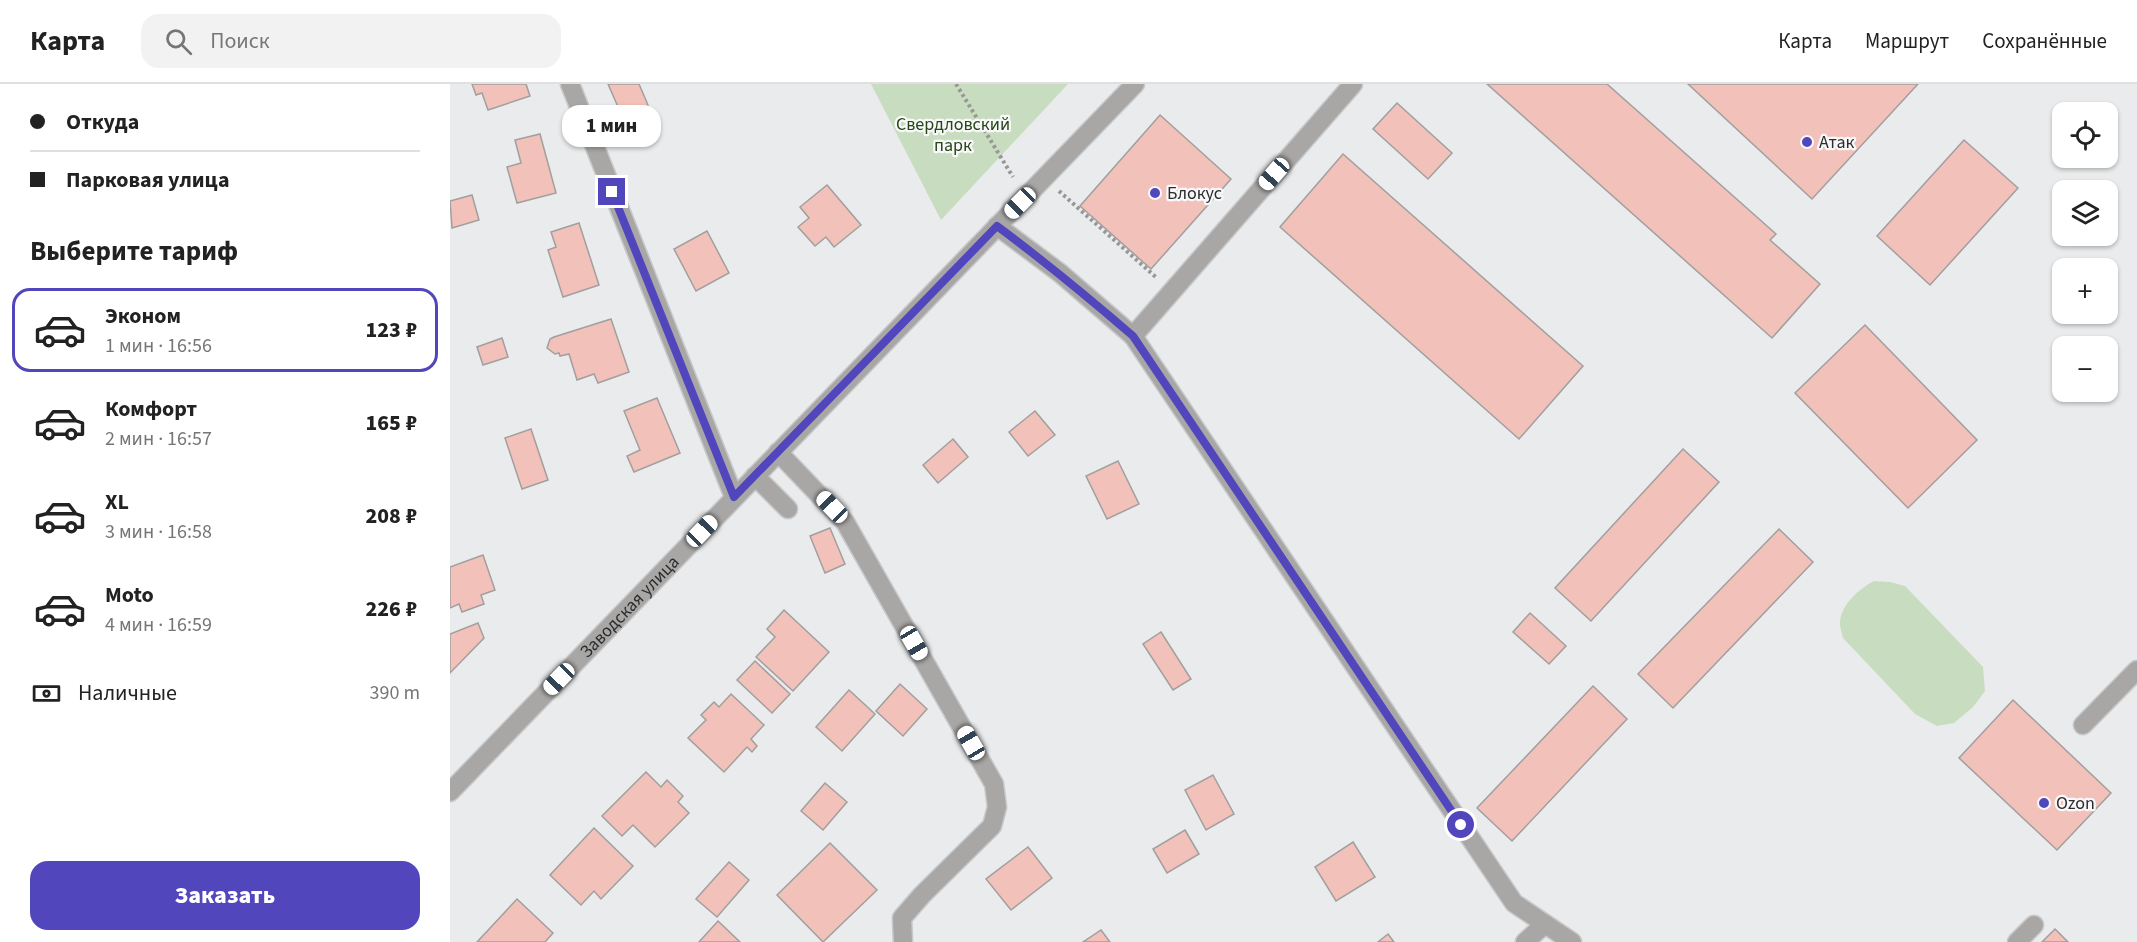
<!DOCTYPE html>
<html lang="ru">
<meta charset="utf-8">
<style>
:root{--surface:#fff;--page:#f2f2f2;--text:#222;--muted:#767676;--line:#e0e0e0;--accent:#5246bd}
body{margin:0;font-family:"Source Sans 3",sans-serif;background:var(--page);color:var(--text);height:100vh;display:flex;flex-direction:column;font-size:22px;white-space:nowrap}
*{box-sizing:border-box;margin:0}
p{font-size:20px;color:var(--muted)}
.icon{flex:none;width:33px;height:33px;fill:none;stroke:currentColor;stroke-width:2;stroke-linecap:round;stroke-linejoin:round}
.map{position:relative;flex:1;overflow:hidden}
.panel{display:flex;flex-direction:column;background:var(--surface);width:450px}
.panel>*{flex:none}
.banner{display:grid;align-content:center;height:132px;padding:0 30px;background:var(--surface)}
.buttons{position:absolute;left:1602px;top:18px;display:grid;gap:12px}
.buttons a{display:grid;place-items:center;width:66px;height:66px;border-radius:12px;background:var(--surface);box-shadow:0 2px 4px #0004;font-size:30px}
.end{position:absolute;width:27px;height:27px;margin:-14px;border:8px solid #5246bd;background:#fff;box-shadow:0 0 0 3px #fff}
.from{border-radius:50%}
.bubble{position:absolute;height:42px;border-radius:18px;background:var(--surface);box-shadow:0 2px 4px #0004;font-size:20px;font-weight:800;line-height:42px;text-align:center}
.car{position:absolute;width:18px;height:36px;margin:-18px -9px;border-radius:8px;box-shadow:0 0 4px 2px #0007;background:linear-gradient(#fff 24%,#345 0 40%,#fff 0 76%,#345 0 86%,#fff 0)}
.banner b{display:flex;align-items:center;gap:21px;height:57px;font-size:22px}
.banner b+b{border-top:2px solid var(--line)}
.banner i{width:15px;height:15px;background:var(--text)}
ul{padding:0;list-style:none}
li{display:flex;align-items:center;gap:18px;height:84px;margin:0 12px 9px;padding:0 18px;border:3px solid transparent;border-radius:18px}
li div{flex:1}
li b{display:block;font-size:22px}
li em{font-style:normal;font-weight:800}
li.selected{border-color:var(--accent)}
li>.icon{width:54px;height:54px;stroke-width:1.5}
h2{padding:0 30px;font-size:27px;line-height:72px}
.pay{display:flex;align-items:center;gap:15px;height:66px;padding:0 30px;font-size:22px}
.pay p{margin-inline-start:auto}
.button{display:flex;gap:12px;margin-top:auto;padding:12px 30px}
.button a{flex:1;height:69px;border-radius:18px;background:var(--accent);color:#fff;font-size:24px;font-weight:800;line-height:69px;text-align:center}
header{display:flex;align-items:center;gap:36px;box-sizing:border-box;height:84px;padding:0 30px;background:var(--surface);border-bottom:2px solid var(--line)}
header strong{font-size:28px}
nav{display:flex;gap:33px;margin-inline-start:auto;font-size:21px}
.search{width:420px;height:54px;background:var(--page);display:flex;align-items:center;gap:15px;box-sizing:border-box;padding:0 21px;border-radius:18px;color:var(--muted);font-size:22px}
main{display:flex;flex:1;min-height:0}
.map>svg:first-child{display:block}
.green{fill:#c8ddbf}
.building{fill:#f2c1b9;stroke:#a19f9f;stroke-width:1.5}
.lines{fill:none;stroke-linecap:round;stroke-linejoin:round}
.minor-casing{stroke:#c8c9ca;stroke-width:21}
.path{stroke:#979798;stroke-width:4;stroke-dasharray:3 3;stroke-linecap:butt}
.minor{stroke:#a8a7a6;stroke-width:18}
.route{stroke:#5246bd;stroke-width:8}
.poi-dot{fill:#5246bd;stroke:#f8f8fa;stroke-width:2}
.labels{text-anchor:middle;stroke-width:4.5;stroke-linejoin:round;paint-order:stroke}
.park-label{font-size:18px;fill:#264714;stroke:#f8f8fa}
.poi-label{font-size:18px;fill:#2c2c2d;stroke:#f8f8fa;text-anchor:start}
.street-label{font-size:18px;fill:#2c2c2d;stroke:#f8f8fa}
</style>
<header>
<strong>Карта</strong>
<div class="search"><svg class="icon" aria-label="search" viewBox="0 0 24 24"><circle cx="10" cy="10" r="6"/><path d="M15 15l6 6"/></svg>Поиск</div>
<nav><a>Карта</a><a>Маршрут</a><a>Сохранённые</a></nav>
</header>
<main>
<section class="panel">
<div class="banner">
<b><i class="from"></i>Откуда</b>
<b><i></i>Парковая улица</b>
</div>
<h2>Выберите тариф</h2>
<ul>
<li class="selected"><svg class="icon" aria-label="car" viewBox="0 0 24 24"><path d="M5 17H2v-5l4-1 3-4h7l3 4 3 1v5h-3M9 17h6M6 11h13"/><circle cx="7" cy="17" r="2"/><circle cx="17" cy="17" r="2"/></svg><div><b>Эконом</b><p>1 мин · 16:56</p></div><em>123 ₽</em></li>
<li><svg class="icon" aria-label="car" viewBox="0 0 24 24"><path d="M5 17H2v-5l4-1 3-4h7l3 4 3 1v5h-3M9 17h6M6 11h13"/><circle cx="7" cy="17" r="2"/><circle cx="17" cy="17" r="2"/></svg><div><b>Комфорт</b><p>2 мин · 16:57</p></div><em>165 ₽</em></li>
<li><svg class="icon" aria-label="car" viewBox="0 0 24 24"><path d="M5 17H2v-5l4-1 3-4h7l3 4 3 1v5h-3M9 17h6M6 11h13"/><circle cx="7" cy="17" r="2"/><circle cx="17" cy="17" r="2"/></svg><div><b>XL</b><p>3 мин · 16:58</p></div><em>208 ₽</em></li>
<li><svg class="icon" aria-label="car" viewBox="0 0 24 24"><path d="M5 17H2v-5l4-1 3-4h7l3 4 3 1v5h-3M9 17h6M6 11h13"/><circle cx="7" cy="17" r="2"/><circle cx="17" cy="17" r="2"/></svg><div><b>Moto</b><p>4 мин · 16:59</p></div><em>226 ₽</em></li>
</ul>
<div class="pay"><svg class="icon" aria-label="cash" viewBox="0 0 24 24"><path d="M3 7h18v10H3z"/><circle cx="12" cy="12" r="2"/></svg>Наличные<p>390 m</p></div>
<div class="button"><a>Заказать</a></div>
</section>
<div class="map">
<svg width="1687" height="858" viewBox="0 0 1687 858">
<rect width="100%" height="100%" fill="#eaebec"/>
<g class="green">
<polygon points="421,0 618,0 491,136"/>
<path d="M1424,497l16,1 15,4 78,81 2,24 -12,16 -19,16 -17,3 -22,-12 -72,-76c-1,-4 -3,-10 -3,-14 0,-19 19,-35 34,-43z"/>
</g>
<g class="building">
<polygon points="22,0 76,0 80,12 38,26 32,9 26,11"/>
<polygon points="158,0 189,0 198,21 172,32"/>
<polygon points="1037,0 1157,0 1326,150 1320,156 1370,200 1322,254"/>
<polygon points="1238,0 1468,0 1362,115"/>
<polygon points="947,19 1002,69 978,95 923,45"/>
<polygon points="710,31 781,95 701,185 630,122"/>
<polygon points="90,50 106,109 67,119 57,83 71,79 65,56"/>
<polygon points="1514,56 1568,104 1480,201 1427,152"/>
<polygon points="893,70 1133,282 1069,355 830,143"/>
<polygon points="377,101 411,141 384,163 376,153 365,162 348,143 359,134 350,123"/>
<polygon points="22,111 29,136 2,144 0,117"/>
<polygon points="129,139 149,201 113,213 98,166 106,163 101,148"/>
<polygon points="257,147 279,189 246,207 224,165"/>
<polygon points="161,235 179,288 148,299 144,290 127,296 119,270 110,272 109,269 105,270 97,264 100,255 104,253"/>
<polygon points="1415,241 1527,356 1458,424 1345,309"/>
<polygon points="52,254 58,273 33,281 27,263"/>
<polygon points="207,314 230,369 184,388 177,372 190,366 174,327"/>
<polygon points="585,327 605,351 578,372 559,348"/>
<polygon points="81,345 98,396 72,405 55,354"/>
<polygon points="503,355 518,373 488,399 473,381"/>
<polygon points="1233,365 1269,398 1141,537 1105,504"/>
<polygon points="668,377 689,420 657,435 636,392"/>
<polygon points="380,444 395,480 375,489 360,452"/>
<polygon points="1329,445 1363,478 1223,624 1188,590"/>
<polygon points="33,471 45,506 31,511 34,520 12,528 9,520 0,524 0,483"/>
<polygon points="334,526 379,568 343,607 306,573 325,553 317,545"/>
<polygon points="1080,529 1116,562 1099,580 1063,548"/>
<polygon points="28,539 34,554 0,589 0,550"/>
<polygon points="711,548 741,595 723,606 693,560"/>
<polygon points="305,577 340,610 322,629 287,596"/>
<polygon points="450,600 477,625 453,652 426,627"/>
<polygon points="1143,602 1177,635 1062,757 1027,724"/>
<polygon points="399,606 425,630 392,667 366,643"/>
<polygon points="281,610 314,641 301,655 307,662 302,668 297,663 274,688 238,654 256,636 251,631 264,618 269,623"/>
<polygon points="1563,616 1661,709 1607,766 1509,674"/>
<polygon points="196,688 211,703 217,696 233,712 228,718 239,729 205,763 183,741 172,752 152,732"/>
<polygon points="763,691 784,730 756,746 735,706"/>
<polygon points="375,699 397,718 373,746 351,727"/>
<polygon points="144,744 183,782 151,815 144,807 131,821 100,791"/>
<polygon points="735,746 749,770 717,789 703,765"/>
<polygon points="903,758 925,793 886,817 865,783"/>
<polygon points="380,759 427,806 373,858 327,811"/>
<polygon points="578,763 602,794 561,826 536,795"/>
<polygon points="279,778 299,796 267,833 246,815"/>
<polygon points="67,815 103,849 95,858 27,858"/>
<polygon points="268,837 290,858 249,858"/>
<polygon points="1605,845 1618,858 1592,858"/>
<polygon points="651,846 660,858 633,858"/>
<polygon points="938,850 944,858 928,858"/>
</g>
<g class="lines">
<g class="minor-casing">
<g id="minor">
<polyline points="120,0 284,413"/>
<polyline points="547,142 610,189 683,252 1064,819 1122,858"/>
<polyline points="683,252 903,0"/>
<polyline points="328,368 395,438 544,700 547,723 542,742 472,811 452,834 453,858"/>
<polyline points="305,392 338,425"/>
<polyline points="1633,641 1687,586"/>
<path id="s1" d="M0,708l685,-708"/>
<polyline points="1075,858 1095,840"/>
<polyline points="1567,858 1584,841"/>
</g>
</g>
<g class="path">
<polyline points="506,0 563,93"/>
<polyline points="609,107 707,194"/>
</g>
<use href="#minor" class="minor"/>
</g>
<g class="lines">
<path class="route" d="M162,108l122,305 263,-271c47,35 92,72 136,110l328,489"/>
</g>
<g class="poi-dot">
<circle cx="1357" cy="58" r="6"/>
<circle cx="705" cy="109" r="6"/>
<circle cx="1594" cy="719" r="6"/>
</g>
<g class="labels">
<g class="park-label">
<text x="503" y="46">Свердловский<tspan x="503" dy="21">парк</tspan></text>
</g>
<g class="poi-label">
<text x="1369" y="64">Атак</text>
<text x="717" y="115">Блокус</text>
<text x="1606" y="725">Ozon</text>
</g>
<g class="street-label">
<text dy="6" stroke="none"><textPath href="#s1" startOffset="258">Заводская улица</textPath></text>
</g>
</g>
</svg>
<div class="buttons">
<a><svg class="icon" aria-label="locate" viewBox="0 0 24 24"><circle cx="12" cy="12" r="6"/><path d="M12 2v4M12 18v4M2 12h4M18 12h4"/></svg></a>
<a><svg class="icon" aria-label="layers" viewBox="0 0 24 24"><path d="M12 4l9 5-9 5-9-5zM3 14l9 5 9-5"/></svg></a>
<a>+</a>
<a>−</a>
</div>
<i class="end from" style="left:1011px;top:741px"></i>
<i class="end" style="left:162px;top:108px"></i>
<div class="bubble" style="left:112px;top:21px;width:99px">1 мин</div>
<i class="car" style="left:824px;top:90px;rotate:221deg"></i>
<i class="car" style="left:570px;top:119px;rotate:225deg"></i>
<i class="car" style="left:382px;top:423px;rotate:316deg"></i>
<i class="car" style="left:252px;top:447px;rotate:44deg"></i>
<i class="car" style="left:464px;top:559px;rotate:150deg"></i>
<i class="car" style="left:109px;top:595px;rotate:224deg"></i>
<i class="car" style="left:521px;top:659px;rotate:330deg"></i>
</div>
</main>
